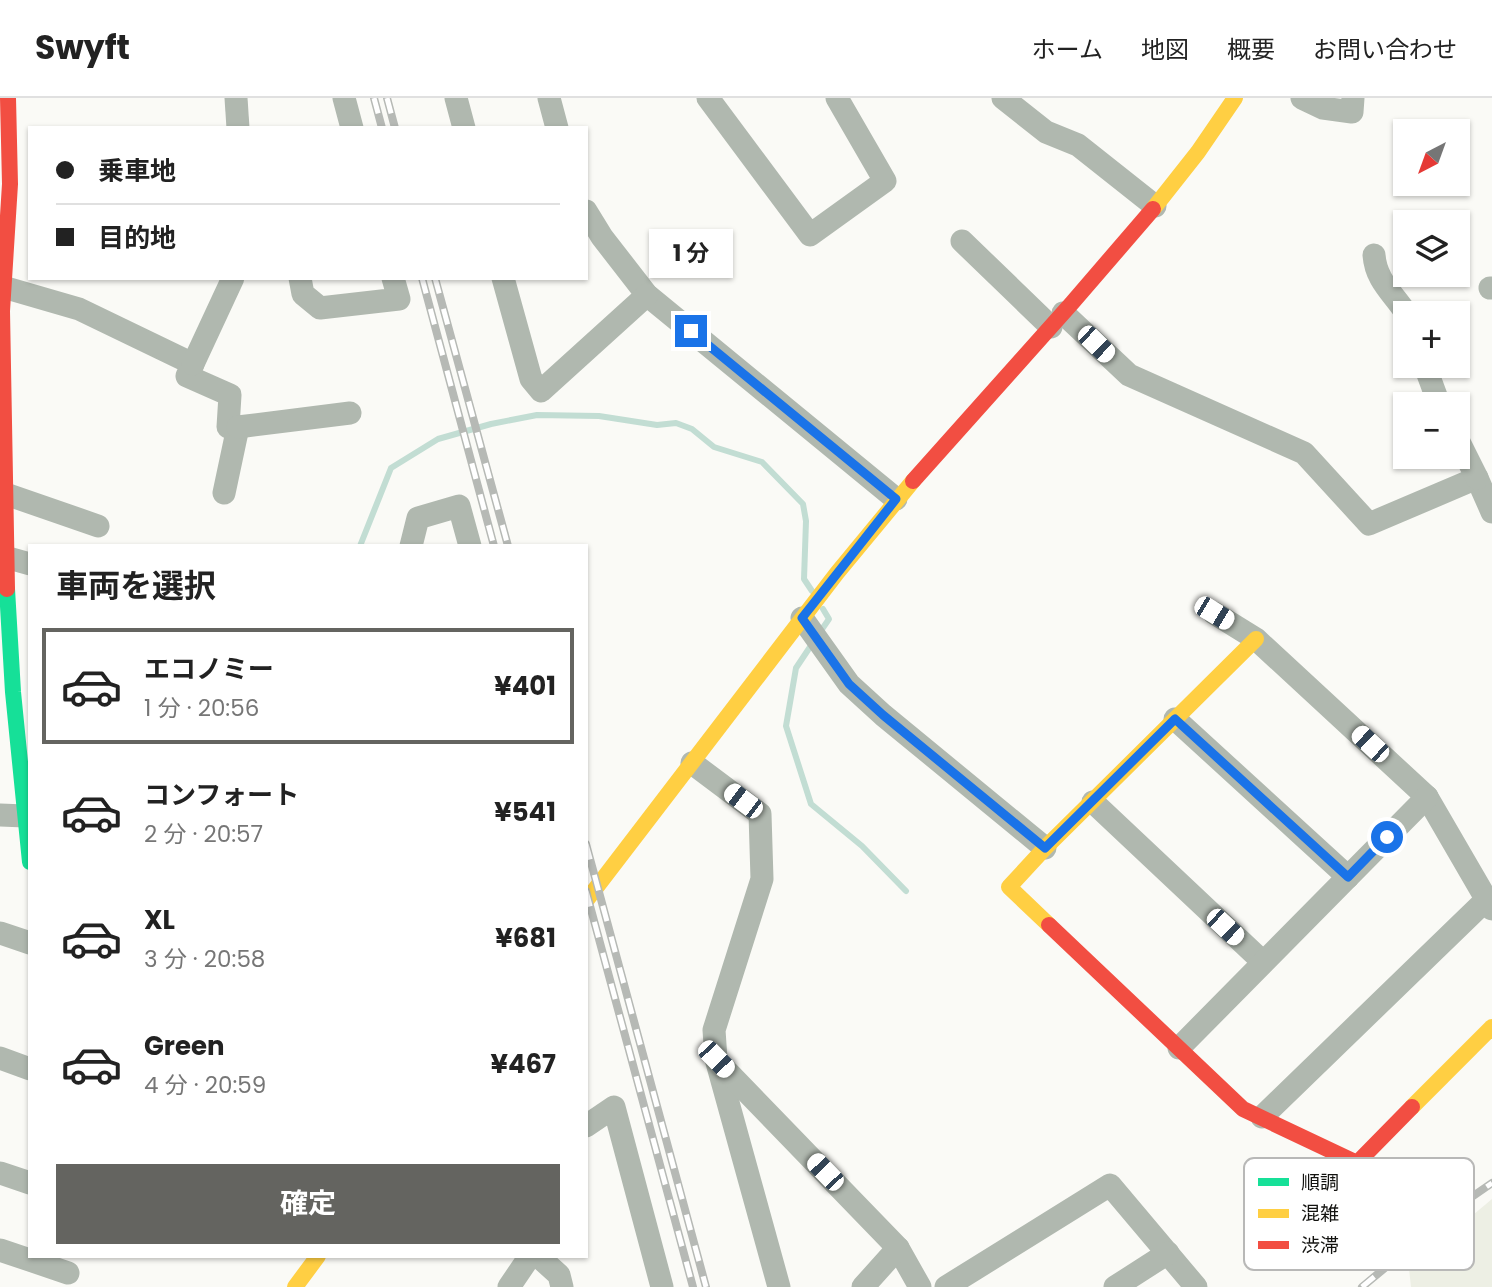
<!DOCTYPE html>
<html lang="ja">
<meta charset="utf-8">
<style>
:root{--surface:#fff;--page:#f2f2f2;--text:#222;--muted:#767676;--line:#e0e0e0;--accent:#646460}
body{margin:0;font-family:Poppins,"Noto Sans JP",sans-serif;background:var(--page);color:var(--text);height:100vh;display:flex;flex-direction:column;font-size:26px;white-space:nowrap}
*{box-sizing:border-box;margin:0}
p{font-size:23px;color:var(--muted)}
.icon{flex:none;width:38px;height:38px;fill:none;stroke:currentColor;stroke-width:2;stroke-linecap:round;stroke-linejoin:round}
.map{position:relative;flex:1;overflow:hidden}
.drawer{position:absolute;left:28px;top:446px;width:560px;height:714px;display:flex;flex-direction:column;background:var(--surface);border-radius:0px;box-shadow:0 2px 5px #0004}
.drawer>*{flex:none}
.hud{position:absolute;left:28px;top:28px;width:560px;height:154px;border-radius:0px;box-shadow:0 2px 5px #0004;display:grid;align-content:center;height:154px;padding:0 28px;background:var(--surface)}
.needle{width:46px;rotate:221deg}
.fabs{position:absolute;left:1393px;top:21px;display:grid;gap:14px}
.fabs a{display:grid;place-items:center;width:77px;height:77px;border-radius:0px;background:var(--surface);box-shadow:0 2px 5px #0004;font-size:35px}
.end{position:absolute;width:32px;height:32px;margin:-16px;border:9px solid #1a73e8;background:#fff;box-shadow:0 0 0 4px #fff}
.from{border-radius:50%}
.bubble{position:absolute;height:49px;border-radius:0px;background:var(--surface);box-shadow:0 2px 5px #0004;font-size:23px;font-weight:700;line-height:49px;text-align:center}
.car{position:absolute;width:21px;height:42px;margin:-21px -10px;border-radius:9px;box-shadow:0 0 5px 2px #0007;background:linear-gradient(#fff 24%,#345 0 40%,#fff 0 76%,#345 0 86%,#fff 0)}
.hud b{display:flex;align-items:center;gap:24px;height:66px;font-size:26px}
.hud b+b{border-top:2px solid var(--line)}
.hud i{width:18px;height:18px;background:var(--text)}
ul{padding:0;list-style:none}
li{display:flex;align-items:center;gap:21px;height:116px;margin:0 14px 10px;padding:0 14px;border:4px solid transparent;border-radius:0px}
li div{flex:1}
li b{display:block;font-size:26px}
li em{font-style:normal;font-weight:700}
li.selected{border-color:var(--accent)}
li>.icon{width:63px;height:63px;stroke-width:1.5}
h2{padding:0 28px;font-size:32px;line-height:84px}
.button{display:flex;gap:14px;margin-top:auto;padding:14px 28px}
.button a{flex:1;height:80px;border-radius:0px;background:var(--accent);color:#fff;font-size:28px;font-weight:700;line-height:80px;text-align:center}
header{display:flex;align-items:center;gap:42px;box-sizing:border-box;height:98px;padding:0 35px;background:var(--surface);border-bottom:2px solid var(--line)}
header strong{font-size:33px}
nav{display:flex;gap:38px;margin-inline-start:auto;font-size:24px}
.map>svg:first-child{display:block}
.built{fill:#edefe4}
.lines{fill:none;stroke-linecap:round;stroke-linejoin:round}
.stream{stroke:#c2ddd3;stroke-width:6}
.street{stroke:#b0b8af;stroke-width:23}
.fast{stroke:#16e098;stroke-width:16}
.slow{stroke:#ffcf43;stroke-width:16}
.jam{stroke:#f24e42;stroke-width:16}
.rail-casing{stroke:#b6b9b5;stroke-width:8}
.rail{stroke:#fff;stroke-width:5;stroke-dasharray:16;stroke-linecap:butt}
.route{stroke:#1a73e8;stroke-width:9}
.key{fill:#fff;stroke:#b8b8b7;stroke-width:2}
.key-label{font-size:19px;fill:#131310}
</style>
<header>
<strong>Swyft</strong>
<nav><a>ホーム</a><a>地図</a><a>概要</a><a>お問い合わせ</a></nav>
</header>
<div class="map">
<svg width="1492" height="1189" viewBox="0 0 1492 1189">
<rect width="100%" height="100%" fill="#fafaf6"/>
<polygon class="built" points="1492,1101 1492,1189 1411,1189 1409,1171"/>
<g class="lines">
<g class="stream">
<polyline points="360,448 391,370 438,341 491,326 537,317 599,318 657,327 676,325 692,331 714,349 762,364 803,406 806,423 804,481 812,493"/>
<polyline points="818,537 829,521 823,511"/>
<polyline points="812,546 796,570 786,628 811,706 862,748 906,793"/>
</g>
<g class="street">
<polyline points="236,0 238,30"/>
<polyline points="344,0 352,30"/>
<polyline points="456,0 464,30"/>
<polyline points="549,0 557,30"/>
<polyline points="708,0 810,137 885,83 837,0"/>
<polyline points="1003,0 1046,34 1078,47 1155,108"/>
<polyline points="1302,0 1323,10 1352,14 1353,0"/>
<polyline points="586,113 602,139 647,197 896,401"/>
<polyline points="962,143 1051,229"/>
<path d="M1374,157c2,26 19,38 32,58"/>
<polyline points="300,180 303,196 320,210 399,201 393,180"/>
<polyline points="503,180 531,281 541,293 647,197"/>
<polyline points="3,189 79,211 193,266 187,278 230,297 228,329 238,329 224,395"/>
<polyline points="1490,190 1492,190"/>
<polyline points="1063,215 1129,277 1304,355 1369,426 1477,380 1492,414"/>
<polyline points="193,266 233,180"/>
<polyline points="1425,268 1439,306"/>
<polyline points="238,329 350,315"/>
<polyline points="1458,342 1477,380"/>
<polyline points="3,395 98,428"/>
<polyline points="411,448 418,420 459,408 470,448"/>
<polyline points="5,459 30,466"/>
<polyline points="1214,515 1256,541 1427,699 1492,811"/>
<polyline points="802,520 849,586 883,617 1045,750"/>
<polyline points="1175,621 1348,779"/>
<polyline points="692,665 760,716 762,781 714,932 716,961 779,1189"/>
<polyline points="1093,704 1263,864"/>
<polyline points="0,717 25,718"/>
<polyline points="0,835 30,845"/>
<polyline points="1179,950 1427,699"/>
<polyline points="0,960 30,971"/>
<polyline points="718,964 898,1150 920,1189"/>
<polyline points="1262,1019 1486,802 1492,800"/>
<polyline points="586,1028 614,1009 662,1189"/>
<polyline points="0,1075 30,1085"/>
<polyline points="0,1152 68,1175"/>
<polyline points="538,1158 559,1177 562,1189"/>
<polyline points="509,1189 530,1158"/>
<polyline points="863,1189 898,1150"/>
<polyline points="946,1189 1110,1087 1196,1189"/>
<polyline points="1115,1189 1168,1155"/>
</g>
<polyline class="fast" points="7,491 13,594 30,764"/>
<g class="slow">
<polyline points="1153,111 1198,54 1235,0"/>
<polyline points="586,803 837,475 913,383"/>
<polyline points="1049,827 1009,789 1045,750 1256,541"/>
<polyline points="1412,1009 1492,929"/>
<polyline points="295,1189 318,1158"/>
</g>
<g class="jam">
<polyline points="913,383 1072,205 1153,111"/>
<polyline points="7,491 2,213 10,86 8,0"/>
<polyline points="1049,827 1243,1011 1357,1065 1412,1009"/>
</g>
<g class="rail-casing">
<g id="rail">
<polyline points="374,0 382,30"/>
<polyline points="387,0 395,30"/>
<polyline points="422,180 494,448"/>
<polyline points="435,180 508,448"/>
<polyline points="586,746 706,1189"/>
<polyline points="586,793 693,1189"/>
<polyline points="1362,1189 1463,1105 1492,1085"/>
</g>
</g>
<use href="#rail" class="rail"/>
</g>
<g class="lines">
<polyline class="route" points="691,233 896,401 802,520 849,586 883,617 1045,750 1175,621 1348,779 1387,739"/>
</g>
<rect x="1244" y="1060" width="230" height="112" rx="10" class="key"/>
<rect x="1258" y="1080" width="31" height="8" fill="#16e098"/>
<rect x="1258" y="1111" width="31" height="9" fill="#ffcf43"/>
<rect x="1258" y="1143" width="31" height="8" fill="#f24e42"/>
<g class="key-label">
<text x="1301" y="1091">順調</text>
<text x="1301" y="1122">混雑</text>
<text x="1301" y="1154">渋滞</text>
</g>
</svg>
<div class="fabs">
<a><svg class="needle" viewBox="-14 -14 28 28"><path d="M0-13l5 13h-10z" fill="#e53935"/><path d="M0 13l5-13h-10z" fill="#767676"/></svg></a>
<a><svg class="icon" aria-label="layers" viewBox="0 0 24 24"><path d="M12 4l9 5-9 5-9-5zM3 14l9 5 9-5"/></svg></a>
<a>+</a>
<a>−</a>
</div>
<i class="end from" style="left:1387px;top:739px"></i>
<i class="end" style="left:691px;top:233px"></i>
<div class="bubble" style="left:649px;top:131px;width:84px">1 分</div>
<i class="car" style="left:1096px;top:246px;rotate:134deg"></i>
<i class="car" style="left:1214px;top:515px;rotate:121deg"></i>
<i class="car" style="left:1370px;top:646px;rotate:313deg"></i>
<i class="car" style="left:743px;top:703px;rotate:307deg"></i>
<i class="car" style="left:1225px;top:829px;rotate:133deg"></i>
<i class="car" style="left:716px;top:961px;rotate:136deg"></i>
<i class="car" style="left:825px;top:1074px;rotate:316deg"></i>
<div class="hud">
<b><i class="from"></i>乗車地</b>
<b><i></i>目的地</b>
</div>
<section class="drawer">
<h2>車両を選択</h2>
<ul>
<li class="selected"><svg class="icon" aria-label="car" viewBox="0 0 24 24"><path d="M5 17H2v-5l4-1 3-4h7l3 4 3 1v5h-3M9 17h6M6 11h13"/><circle cx="7" cy="17" r="2"/><circle cx="17" cy="17" r="2"/></svg><div><b>エコノミー</b><p>1 分 · 20:56</p></div><em>¥401</em></li>
<li><svg class="icon" aria-label="car" viewBox="0 0 24 24"><path d="M5 17H2v-5l4-1 3-4h7l3 4 3 1v5h-3M9 17h6M6 11h13"/><circle cx="7" cy="17" r="2"/><circle cx="17" cy="17" r="2"/></svg><div><b>コンフォート</b><p>2 分 · 20:57</p></div><em>¥541</em></li>
<li><svg class="icon" aria-label="car" viewBox="0 0 24 24"><path d="M5 17H2v-5l4-1 3-4h7l3 4 3 1v5h-3M9 17h6M6 11h13"/><circle cx="7" cy="17" r="2"/><circle cx="17" cy="17" r="2"/></svg><div><b>XL</b><p>3 分 · 20:58</p></div><em>¥681</em></li>
<li><svg class="icon" aria-label="car" viewBox="0 0 24 24"><path d="M5 17H2v-5l4-1 3-4h7l3 4 3 1v5h-3M9 17h6M6 11h13"/><circle cx="7" cy="17" r="2"/><circle cx="17" cy="17" r="2"/></svg><div><b>Green</b><p>4 分 · 20:59</p></div><em>¥467</em></li>
</ul>
<div class="button"><a>確定</a></div>
</section>
</div>
